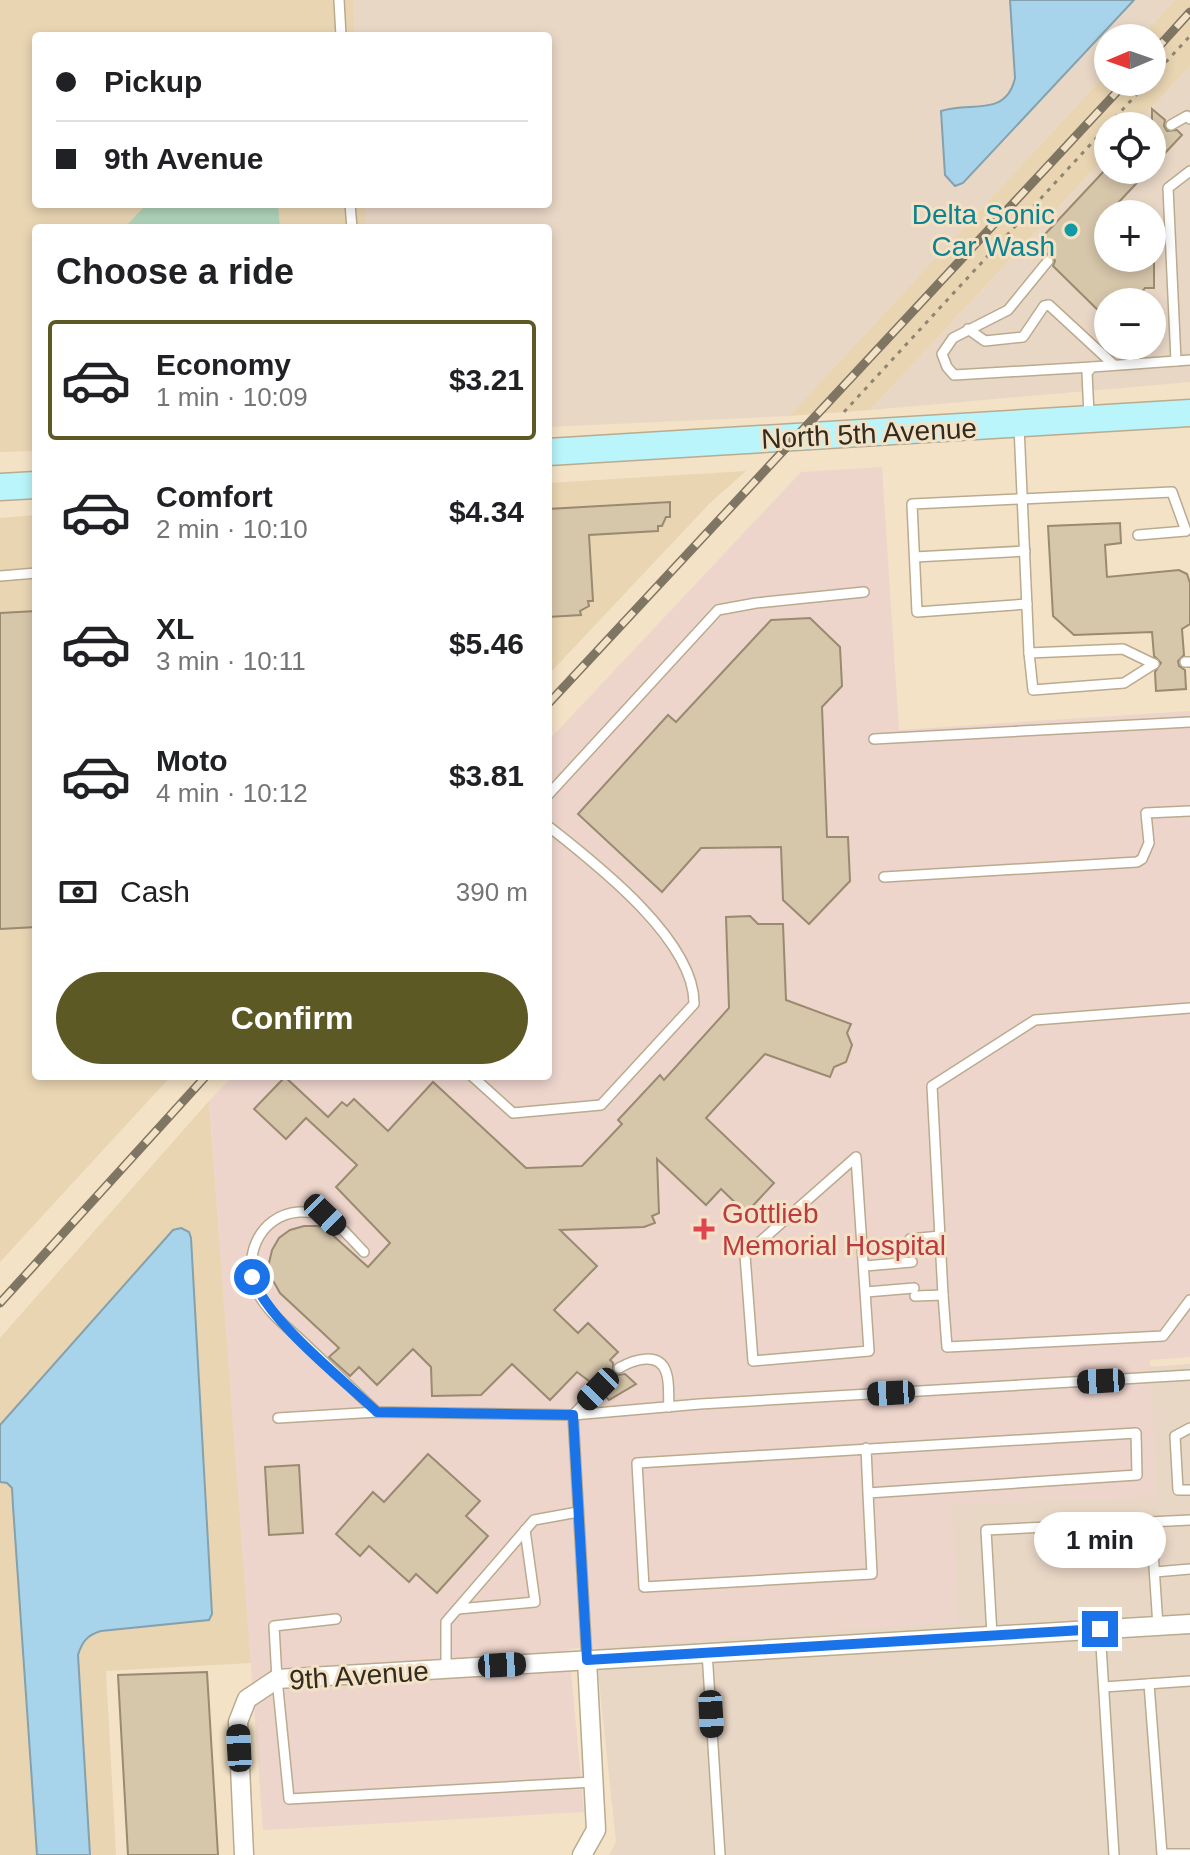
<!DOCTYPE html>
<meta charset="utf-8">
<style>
:root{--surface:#fff;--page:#f6f6f6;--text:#202124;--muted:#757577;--line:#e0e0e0;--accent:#5c5925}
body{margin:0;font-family:Helvetica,sans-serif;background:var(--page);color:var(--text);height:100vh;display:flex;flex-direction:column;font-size:30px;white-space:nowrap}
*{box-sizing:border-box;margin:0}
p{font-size:26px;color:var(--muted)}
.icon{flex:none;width:44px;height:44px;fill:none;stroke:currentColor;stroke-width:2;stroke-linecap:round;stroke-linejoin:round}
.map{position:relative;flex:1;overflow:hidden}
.details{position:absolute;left:32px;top:224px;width:520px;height:856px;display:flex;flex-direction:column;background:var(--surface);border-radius:8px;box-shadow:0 4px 12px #0003}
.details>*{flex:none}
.banner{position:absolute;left:32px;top:32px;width:520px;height:176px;border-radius:8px;box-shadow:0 4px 12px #0003;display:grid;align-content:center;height:176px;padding:0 24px;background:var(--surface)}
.needle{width:52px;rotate:268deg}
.fabs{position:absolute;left:1094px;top:24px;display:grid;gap:16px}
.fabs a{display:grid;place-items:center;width:72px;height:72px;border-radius:50%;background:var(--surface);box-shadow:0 4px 12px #0003;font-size:40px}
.end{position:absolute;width:36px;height:36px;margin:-18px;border:10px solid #1a73e8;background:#fff;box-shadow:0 0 0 4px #fff}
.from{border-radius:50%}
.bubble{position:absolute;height:56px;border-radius:28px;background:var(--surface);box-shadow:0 4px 12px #0003;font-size:26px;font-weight:700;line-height:56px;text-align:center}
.car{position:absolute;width:24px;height:48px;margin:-24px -12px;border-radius:10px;box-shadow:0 0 6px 2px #0007;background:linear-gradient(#222 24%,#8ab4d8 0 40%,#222 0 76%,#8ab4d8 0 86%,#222 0)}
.banner b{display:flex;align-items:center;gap:28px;height:76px;font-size:30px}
.banner b+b{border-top:2px solid var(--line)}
.banner i{width:20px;height:20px;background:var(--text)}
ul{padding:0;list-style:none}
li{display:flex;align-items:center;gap:24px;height:120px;margin:0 16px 12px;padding:0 8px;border:4px solid transparent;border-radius:8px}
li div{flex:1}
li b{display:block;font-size:30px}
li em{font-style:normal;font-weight:700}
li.selected{border-color:var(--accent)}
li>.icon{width:72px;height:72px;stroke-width:1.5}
h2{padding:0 24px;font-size:36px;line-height:96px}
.pay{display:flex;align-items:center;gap:20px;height:88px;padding:0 24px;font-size:30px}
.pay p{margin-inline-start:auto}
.action{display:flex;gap:16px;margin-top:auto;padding:16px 24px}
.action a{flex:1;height:92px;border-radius:48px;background:var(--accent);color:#fff;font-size:32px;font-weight:700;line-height:92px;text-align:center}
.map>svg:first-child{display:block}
.commercial{fill:#e9d7c6;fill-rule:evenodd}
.built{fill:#e9d5b2}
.medical{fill:#edd5cc}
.green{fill:#b0d4ba}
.water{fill:#a7d4ea;stroke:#84a1ad;stroke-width:2}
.building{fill:#d6c6aa;stroke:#998a70;stroke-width:2}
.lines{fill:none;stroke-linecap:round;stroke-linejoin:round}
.lane-casing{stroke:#baab8f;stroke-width:12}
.street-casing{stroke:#baab8f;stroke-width:21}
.secondary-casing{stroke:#baab8f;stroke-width:29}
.path{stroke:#918572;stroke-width:3;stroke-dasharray:4 6;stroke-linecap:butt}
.lane{stroke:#fff;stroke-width:9}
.street{stroke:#fff;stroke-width:18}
.secondary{stroke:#b9f5fa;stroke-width:26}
.rail-casing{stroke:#7f7563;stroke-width:9}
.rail{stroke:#f3e2c6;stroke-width:6;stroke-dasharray:18;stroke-linecap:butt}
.route{stroke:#1a73e8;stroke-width:10}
.culture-dot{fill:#0f9aa8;stroke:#f3e2c6;stroke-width:3}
.health-dot{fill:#e0444e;stroke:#f3e2c6;stroke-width:3}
.labels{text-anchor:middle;stroke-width:6;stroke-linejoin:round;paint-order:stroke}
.culture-label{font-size:28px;fill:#0d838f;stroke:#f3e2c6;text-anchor:end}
.street-label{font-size:28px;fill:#312b20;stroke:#f3e2c6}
.health-label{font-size:28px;fill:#be3a42;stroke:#f3e2c6;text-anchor:start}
</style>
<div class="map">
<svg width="1190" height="1855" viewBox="0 0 1190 1855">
<rect width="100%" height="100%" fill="#f3e2c6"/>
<g class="commercial">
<polygon points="353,0 1175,0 1140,38 1108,38 1108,72 789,416 548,427 548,228 366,228 365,204 548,204 548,36 355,36"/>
<path d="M1190,66v316l-320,28 238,-256v16h44v-44h-18zM1108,214h44v44h-44zM1108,302h44v44h-44z"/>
<polygon points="1190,1364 1190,1855 609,1855 616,1842 570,1407"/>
</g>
<g class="built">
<polygon points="0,0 353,0 355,36 36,36 36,204 365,204 366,228 36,228 36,451 0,452"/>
<polygon points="1175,0 1190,0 1190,66 1134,126 1108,126 1108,154 870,410 789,416 1108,72 1108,82 1152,82 1152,38 1140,38"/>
<polygon points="746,471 710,503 548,675 548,483"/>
<polygon points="36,515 36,1076 171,1076 0,1262 0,518"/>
<polygon points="209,1101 251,1663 106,1671 116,1855 0,1855 0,1338"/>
</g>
<polygon class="medical" points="882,467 899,730 1190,711 1190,1357 1150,1360 1156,1497 952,1505 958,1622 569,1649 584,1812 263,1830 209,1101 233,1076 548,1076 548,741 801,472"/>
<polygon class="green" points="147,204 278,204 280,228 124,228"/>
<g class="water">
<path d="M1010,0h124l-171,183 -8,3 -10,-11 -4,-64c29,-10 65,7 74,-33z"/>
<path d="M181,1228l8,4 2,6 21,376 -3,6 -108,11c-14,4 -19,11 -23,24l12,200h-53l-24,-349 -1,-18 -5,-5 -7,-1v-57l173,-195z"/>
</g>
<g class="building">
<polygon points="1152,109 1165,120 1164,126 1167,131 1177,130 1182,135 1152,167"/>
<polygon points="1105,170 1149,170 1118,203 1132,214 1108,214 1108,258 1145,258 1144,262 1154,263 1154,288 1145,288 1135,302 1108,302 1108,320 1053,266 1055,261 1053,256 1048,254 1043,256 1033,247"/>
<polygon points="670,502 670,517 666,517 662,526 658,526 658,531 589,535 593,601 588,601 589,606 580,611 581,615 548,617 548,509"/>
<polygon points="1120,523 1121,543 1105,545 1107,577 1179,570 1187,574 1190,583 1190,624 1182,629 1184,655 1178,661 1179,666 1185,670 1186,689 1156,691 1155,672 1161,663 1154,656 1152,632 1074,635 1053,616 1048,526"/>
<polygon points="36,611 36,927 0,929 0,613"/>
<polygon points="810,618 840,647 842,686 822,707 827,837 848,837 850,881 809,924 783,900 781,847 701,848 662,892 578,814 668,715 676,722 771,620"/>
<polygon points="750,916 758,924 783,924 786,1000 851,1024 847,1033 852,1045 846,1062 834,1067 830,1077 765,1054 706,1118 774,1183 746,1213 721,1189 706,1205 657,1159 659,1213 652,1216 655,1223 644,1227 560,1230 597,1266 554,1310 578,1333 588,1323 618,1352 610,1360 613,1363 613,1372 618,1375 625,1374 636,1384 609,1400 603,1394 605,1388 603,1383 593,1384 577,1372 550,1400 512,1364 481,1395 432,1396 431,1367 413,1349 377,1385 359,1367 350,1376 329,1357 339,1348 280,1293 271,1277 269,1263 272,1250 279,1238 290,1230 304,1226 318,1226 327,1230 368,1267 390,1243 336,1187 357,1165 306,1118 286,1139 254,1109 285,1077 328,1117 342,1102 347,1106 354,1099 388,1131 433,1082 526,1168 582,1166 622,1124 618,1120 660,1075 664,1080 729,1008 726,917"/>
<polygon points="428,1454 480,1501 466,1516 488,1536 437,1593 416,1574 409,1582 369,1546 360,1556 336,1534 373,1492 384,1502"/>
<polygon points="299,1465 303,1533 269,1535 265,1467"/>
<polygon points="207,1672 218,1855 128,1855 118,1675"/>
</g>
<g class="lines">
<g class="lane-casing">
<g id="lane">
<polyline points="339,0 341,36"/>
<polyline points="1171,125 1187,116 1190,119"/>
<polyline points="350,204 352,228"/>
<polyline points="1048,261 1008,310 953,338 942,354 947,367 954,375 1092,367"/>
<polyline points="968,329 985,341 1023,337 1044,306 1049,305 1114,365"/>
<polyline points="1176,361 1168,188 1190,171"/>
<polyline points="1089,415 1087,373 1092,367 1190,360"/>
<polyline points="1019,426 1029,653 1123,649 1154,664"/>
<polyline points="915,557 1025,551"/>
<polyline points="0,576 36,573"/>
<polyline points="1027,604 917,612 912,504 1172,492 1186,531 1138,535"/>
<polyline points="1029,653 1033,690 1124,683 1154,664"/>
<polyline points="1185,662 1190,662"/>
<polyline points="874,739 1190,722"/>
<polyline points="548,795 718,610 756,603 864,592"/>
<polyline points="884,877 1137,862 1142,859 1149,843 1146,813 1190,811"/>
<path d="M472,1076l41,37 88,-8 93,-101c1,-64 -99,-141 -146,-178"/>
<polygon points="856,1157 869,1351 753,1361 745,1255"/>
<polyline points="910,1239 940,1236"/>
<path d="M364,1252c-10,-10 -28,-32 -40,-37 -8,-4 -17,-3 -25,-3 -41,3 -59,48 -40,83 10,18 27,31 42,45 25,24 51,48 76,72"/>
<polyline points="865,1266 912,1262"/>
<polyline points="866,1292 914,1288"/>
<polyline points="943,1295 932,1086 1035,1020 1190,1008"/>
<polyline points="915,1296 943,1295 947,1347 1163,1336 1190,1300"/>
<path d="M619,1368c14,-8 40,-17 47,4 4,10 2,25 3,35"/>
<polyline points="278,1418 377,1412 573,1415 700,1404 1190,1375"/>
<polyline points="1190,1428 1175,1436 1178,1490 1190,1490"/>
<polyline points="866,1448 868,1493 1137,1475 1136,1433 637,1463 644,1587 872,1574 868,1493"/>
<polyline points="1151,1522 1158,1626"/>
<polyline points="1155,1572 1190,1569"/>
<polyline points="458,1609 535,1602 525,1530"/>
<polyline points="336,1619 274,1626 277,1679 289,1799 593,1782"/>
<polyline points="1100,1629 1114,1855"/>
<polyline points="992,1635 986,1530 1190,1520"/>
<polyline points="707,1652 720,1855"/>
<polyline points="587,1660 573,1415 598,1389"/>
<polyline points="446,1669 446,1622 534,1520 578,1512"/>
<polyline points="1149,1684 1162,1854 1190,1854"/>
<polyline points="1104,1687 1190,1681"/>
</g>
</g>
<g class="street-casing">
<g id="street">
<polyline points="244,1855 238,1722 247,1699 277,1679 1190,1624"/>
<polyline points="582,1855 596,1830 587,1660"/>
</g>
</g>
<g class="secondary-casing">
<g id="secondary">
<polyline points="548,452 1190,413"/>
<polyline points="0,487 36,485"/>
</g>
</g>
<g class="path">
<polyline points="1152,77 1190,36"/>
<polyline points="844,412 1148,82"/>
</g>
<use href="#lane" class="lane"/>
<use href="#street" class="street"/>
<use href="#secondary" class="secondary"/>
<g class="rail-casing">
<g id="rail">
<polyline points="1152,54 1190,12"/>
<polyline points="548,704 1126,82"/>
<polyline points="0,1303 206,1076"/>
</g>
</g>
<use href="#rail" class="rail"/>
</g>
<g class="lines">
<path class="route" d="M252,1277c17,45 88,100 125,135l196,3 14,245 513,-31"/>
</g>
<circle class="culture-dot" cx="1071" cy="230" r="8"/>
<path class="health-dot" d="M700 1217h8v8h8v8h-8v8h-8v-8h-8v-8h8z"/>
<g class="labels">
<g class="culture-label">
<text x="1055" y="224">Delta Sonic<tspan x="1055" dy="32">Car Wash</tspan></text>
</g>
<g class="street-label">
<text transform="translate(869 433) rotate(-3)" y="10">North 5th Avenue</text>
<text transform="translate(359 1675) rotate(-4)" y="10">9th Avenue</text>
</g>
<g class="health-label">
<text x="722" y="1223">Gottlieb<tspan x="722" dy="32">Memorial Hospital</tspan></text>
</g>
</g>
</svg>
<div class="fabs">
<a><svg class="needle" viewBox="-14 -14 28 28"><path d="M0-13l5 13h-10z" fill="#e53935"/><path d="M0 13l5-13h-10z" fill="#757577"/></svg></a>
<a><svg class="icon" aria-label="locate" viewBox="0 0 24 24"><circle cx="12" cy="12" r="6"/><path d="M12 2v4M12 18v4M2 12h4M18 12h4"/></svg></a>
<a>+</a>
<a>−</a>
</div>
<i class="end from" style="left:252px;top:1277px"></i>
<i class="end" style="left:1100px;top:1629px"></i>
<div class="bubble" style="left:1034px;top:1512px;width:132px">1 min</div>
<i class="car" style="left:325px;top:1215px;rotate:134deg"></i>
<i class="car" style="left:1101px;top:1381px;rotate:267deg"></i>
<i class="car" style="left:598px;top:1389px;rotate:224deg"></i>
<i class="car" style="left:891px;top:1393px;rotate:267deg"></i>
<i class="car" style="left:502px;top:1665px;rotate:87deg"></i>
<i class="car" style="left:711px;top:1714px;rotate:177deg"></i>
<i class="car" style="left:239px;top:1748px;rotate:357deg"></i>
<div class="banner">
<b><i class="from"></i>Pickup</b>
<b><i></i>9th Avenue</b>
</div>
<section class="details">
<h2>Choose a ride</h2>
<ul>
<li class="selected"><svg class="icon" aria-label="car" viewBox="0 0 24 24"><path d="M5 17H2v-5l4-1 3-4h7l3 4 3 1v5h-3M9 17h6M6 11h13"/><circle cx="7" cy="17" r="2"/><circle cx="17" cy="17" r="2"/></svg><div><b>Economy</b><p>1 min · 10:09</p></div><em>$3.21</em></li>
<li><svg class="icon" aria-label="car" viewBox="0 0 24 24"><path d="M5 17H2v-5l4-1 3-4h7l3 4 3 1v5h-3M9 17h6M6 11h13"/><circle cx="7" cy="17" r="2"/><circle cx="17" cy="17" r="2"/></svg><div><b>Comfort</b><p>2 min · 10:10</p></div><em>$4.34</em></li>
<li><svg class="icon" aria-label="car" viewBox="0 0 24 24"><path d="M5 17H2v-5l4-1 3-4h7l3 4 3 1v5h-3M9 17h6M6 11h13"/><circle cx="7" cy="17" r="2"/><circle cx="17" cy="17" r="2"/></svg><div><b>XL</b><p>3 min · 10:11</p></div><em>$5.46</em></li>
<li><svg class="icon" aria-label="car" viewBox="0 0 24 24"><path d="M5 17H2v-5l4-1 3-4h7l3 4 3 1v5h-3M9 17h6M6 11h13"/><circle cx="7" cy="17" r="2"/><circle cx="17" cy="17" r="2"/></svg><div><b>Moto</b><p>4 min · 10:12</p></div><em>$3.81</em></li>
</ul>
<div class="pay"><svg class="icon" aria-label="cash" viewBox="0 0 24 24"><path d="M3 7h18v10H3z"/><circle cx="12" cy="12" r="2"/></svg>Cash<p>390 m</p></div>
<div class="action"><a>Confirm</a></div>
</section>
</div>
